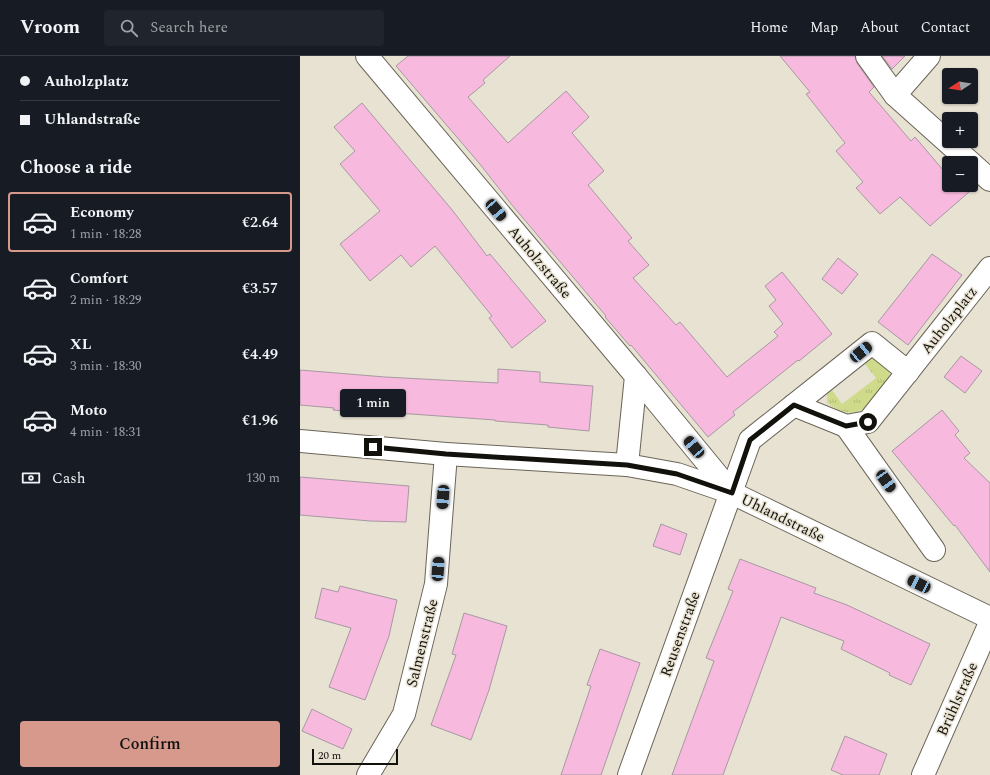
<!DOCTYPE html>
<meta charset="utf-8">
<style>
:root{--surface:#171b24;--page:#20242c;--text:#f1f3f6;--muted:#9ea1a6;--line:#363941;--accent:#d6998c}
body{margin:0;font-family:Spectral,serif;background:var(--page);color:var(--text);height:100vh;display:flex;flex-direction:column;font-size:15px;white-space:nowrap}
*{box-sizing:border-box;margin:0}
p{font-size:13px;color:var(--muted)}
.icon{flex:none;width:22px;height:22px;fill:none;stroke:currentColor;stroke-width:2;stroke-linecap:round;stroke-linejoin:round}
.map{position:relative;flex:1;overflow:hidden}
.details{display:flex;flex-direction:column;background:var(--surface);width:300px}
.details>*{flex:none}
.top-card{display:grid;align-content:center;height:88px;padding:0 20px;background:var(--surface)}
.needle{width:26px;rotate:258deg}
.buttons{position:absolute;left:642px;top:12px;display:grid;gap:8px}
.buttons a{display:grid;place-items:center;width:36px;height:36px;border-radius:4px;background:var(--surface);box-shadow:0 1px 3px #0004;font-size:20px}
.scale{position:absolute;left:12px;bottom:10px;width:86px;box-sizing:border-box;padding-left:4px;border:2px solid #13110c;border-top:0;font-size:11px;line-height:14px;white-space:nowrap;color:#13110c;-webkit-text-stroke:3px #e8e2d3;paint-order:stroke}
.end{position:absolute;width:18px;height:18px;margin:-9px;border:5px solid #13110c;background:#fff;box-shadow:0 0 0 2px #fff}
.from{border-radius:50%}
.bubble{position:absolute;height:28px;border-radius:4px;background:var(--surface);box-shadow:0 1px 3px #0004;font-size:13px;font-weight:600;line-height:28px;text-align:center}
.car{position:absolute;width:12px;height:24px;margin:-12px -6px;border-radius:5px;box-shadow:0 0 3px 1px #0007;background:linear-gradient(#222 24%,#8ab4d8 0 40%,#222 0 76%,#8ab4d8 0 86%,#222 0)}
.top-card b{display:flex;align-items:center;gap:14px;height:38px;font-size:15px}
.top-card b+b{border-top:1px solid var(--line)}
.top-card i{width:10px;height:10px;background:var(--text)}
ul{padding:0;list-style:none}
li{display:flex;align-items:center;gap:12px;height:60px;margin:0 8px 6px;padding:0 12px;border:2px solid transparent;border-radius:4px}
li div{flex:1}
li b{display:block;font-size:15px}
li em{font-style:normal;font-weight:600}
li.on{border-color:var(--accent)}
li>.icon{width:36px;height:36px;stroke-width:1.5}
h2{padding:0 20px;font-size:18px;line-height:48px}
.pay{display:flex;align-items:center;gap:10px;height:44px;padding:0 20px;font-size:15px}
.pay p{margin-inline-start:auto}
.primary-button{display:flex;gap:8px;margin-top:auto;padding:8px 20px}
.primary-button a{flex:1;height:46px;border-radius:4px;background:var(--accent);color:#111;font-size:16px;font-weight:600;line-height:46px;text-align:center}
header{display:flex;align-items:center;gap:24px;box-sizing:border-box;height:56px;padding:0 20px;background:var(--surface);border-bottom:1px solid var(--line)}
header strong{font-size:19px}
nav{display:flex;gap:22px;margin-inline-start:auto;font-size:14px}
.search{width:280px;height:36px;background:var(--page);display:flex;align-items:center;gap:10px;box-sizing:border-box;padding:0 14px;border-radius:4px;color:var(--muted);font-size:15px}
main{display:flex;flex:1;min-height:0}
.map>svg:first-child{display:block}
.grass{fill:url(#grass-tufts)}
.building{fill:#f7b9dd;stroke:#a799a1}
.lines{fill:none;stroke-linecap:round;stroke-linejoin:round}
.minor-casing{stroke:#6a6558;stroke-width:24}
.minor{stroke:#fff;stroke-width:22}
.route{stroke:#13110c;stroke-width:5}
.labels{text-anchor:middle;stroke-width:3;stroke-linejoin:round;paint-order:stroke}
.street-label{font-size:15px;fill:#13110c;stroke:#e8e2d3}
</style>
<header>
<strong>Vroom</strong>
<div class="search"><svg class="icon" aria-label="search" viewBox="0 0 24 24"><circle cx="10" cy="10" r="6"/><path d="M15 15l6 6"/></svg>Search here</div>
<nav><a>Home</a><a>Map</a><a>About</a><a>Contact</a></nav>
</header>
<main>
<section class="details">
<div class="top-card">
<b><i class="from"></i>Auholzplatz</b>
<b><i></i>Uhlandstraße</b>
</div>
<h2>Choose a ride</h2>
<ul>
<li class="on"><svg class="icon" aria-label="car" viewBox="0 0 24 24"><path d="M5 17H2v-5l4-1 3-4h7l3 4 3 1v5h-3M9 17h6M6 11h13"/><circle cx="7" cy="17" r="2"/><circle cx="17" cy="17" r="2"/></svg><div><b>Economy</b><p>1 min · 18:28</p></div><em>€2.64</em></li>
<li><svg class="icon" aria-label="car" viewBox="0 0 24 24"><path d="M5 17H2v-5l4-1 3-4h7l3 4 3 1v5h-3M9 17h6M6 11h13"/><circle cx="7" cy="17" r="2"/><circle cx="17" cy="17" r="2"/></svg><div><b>Comfort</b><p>2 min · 18:29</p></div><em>€3.57</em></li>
<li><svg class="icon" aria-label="car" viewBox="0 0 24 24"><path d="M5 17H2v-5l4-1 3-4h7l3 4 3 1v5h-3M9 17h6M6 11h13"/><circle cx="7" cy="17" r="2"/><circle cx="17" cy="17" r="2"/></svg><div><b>XL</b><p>3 min · 18:30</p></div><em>€4.49</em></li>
<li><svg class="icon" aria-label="car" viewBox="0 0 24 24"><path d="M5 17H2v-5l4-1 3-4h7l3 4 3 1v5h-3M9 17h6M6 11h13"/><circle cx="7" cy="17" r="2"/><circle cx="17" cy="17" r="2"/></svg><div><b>Moto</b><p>4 min · 18:31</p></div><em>€1.96</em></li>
</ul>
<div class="pay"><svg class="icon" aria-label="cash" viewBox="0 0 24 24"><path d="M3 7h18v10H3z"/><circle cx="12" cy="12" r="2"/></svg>Cash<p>130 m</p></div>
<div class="primary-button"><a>Confirm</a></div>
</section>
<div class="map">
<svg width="690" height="719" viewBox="0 0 690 719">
<defs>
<pattern id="grass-tufts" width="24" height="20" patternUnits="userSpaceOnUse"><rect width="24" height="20" fill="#cfda8b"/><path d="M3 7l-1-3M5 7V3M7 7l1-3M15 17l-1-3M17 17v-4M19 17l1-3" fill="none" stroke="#b1ba77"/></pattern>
</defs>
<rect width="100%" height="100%" fill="#e8e2d3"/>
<path class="grass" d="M576,300l14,15c0,10 -4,13 -10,21 -17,21 -29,28 -53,11v-9l5,-4 10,14 34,-26 -11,-14 6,-6z"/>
<g class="building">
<polygon points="108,0 210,0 183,24 185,27 168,41 208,87 266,35 289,61 272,77 304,115 288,129 332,182 328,185 349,209 333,222 376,269 380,266 427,321 478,280 474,276 483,268 469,250 476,244 465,230 482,216 532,278 499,305 498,304 433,356 435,359 408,381 331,289 330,290 305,261 306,260 212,149 179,107 96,10"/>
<polygon points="480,0 555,0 557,7 574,31 569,36 611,85 615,81 649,121 649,129 677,129 630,170 600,141 580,158 556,132 563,126 536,95 545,87 506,38 510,36"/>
<polygon points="582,0 605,0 592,13"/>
<polygon points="62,47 153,155 187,200 190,198 246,265 212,292 189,262 192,260 135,190 111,211 101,199 70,225 40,188 80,155 40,108 55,95 34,71"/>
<polygon points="632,198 662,219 608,289 578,266"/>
<polygon points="538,202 558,218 542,238 522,223"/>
<polygon points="661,300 682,315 665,337 644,321"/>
<polygon points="198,313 240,316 240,326 293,330 289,375 248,371 248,369 195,365 195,364 69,355 69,357 33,354 34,352 0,349 0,314 85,321 198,327"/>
<polygon points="642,354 659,375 655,379 670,397 664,402 690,427 690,516 655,469 654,470 592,395"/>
<polygon points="0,421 109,430 106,466 70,465 0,459"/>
<polygon points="361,468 387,478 380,499 353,490"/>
<polygon points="440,503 516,532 514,537 547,549 630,588 611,629 589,619 590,617 541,593 544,585 481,561 423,719 372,719 414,605 406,602 433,535 428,533"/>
<polygon points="40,530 97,544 89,580 65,644 29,631 51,572 15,562 22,532 38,536"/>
<polygon points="164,557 207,570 189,634 171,684 131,669 156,599 152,598"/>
<polygon points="300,593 340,607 301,719 261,719 291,630 287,629"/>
<polygon points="12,653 52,673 43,693 2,675"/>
<polygon points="545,680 587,698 579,719 543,719 531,714"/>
</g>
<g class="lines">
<g class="minor-casing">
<g id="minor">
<polyline points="67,0 336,320 327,409"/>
<polyline points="567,0 595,39 690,124"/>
<polyline points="595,39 629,0"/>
<polyline points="336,320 432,437"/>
<polyline points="494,349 546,370 568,366 690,212"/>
<polyline points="546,370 634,494"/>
<polyline points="0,385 146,398 327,409 377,418 432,437 690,562"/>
<polyline points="68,719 104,658 136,528 146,398"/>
<polyline points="329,719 450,384 572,287 608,316"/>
<polyline points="623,719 690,567"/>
</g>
</g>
<use href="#minor" class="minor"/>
</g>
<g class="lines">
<polyline class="route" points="73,391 146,398 327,409 377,418 432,437 450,384 494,349 546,370 568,366"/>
</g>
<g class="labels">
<g class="street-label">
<text transform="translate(240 206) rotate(50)" y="5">Auholzstraße</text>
<text transform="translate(649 264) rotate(-52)" y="5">Auholzplatz</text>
<text transform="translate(483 462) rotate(26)" y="5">Uhlandstraße</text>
<text transform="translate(380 578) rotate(-70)" y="5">Reusenstraße</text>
<text transform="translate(122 587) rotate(-76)" y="5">Salmenstraße</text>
<text transform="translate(657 643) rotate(-66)" y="5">Brühlstraße</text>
</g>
</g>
</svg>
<div class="buttons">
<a><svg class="needle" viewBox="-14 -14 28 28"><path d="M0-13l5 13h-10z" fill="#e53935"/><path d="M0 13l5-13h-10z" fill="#9ea1a6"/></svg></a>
<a>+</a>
<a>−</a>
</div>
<div class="scale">20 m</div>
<i class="end from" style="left:568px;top:366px"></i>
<i class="end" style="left:73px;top:391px"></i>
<div class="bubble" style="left:40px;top:333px;width:66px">1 min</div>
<i class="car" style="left:196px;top:154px;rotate:140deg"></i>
<i class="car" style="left:561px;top:296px;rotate:51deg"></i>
<i class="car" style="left:394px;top:391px;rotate:320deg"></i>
<i class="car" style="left:586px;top:425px;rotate:145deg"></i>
<i class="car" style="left:143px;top:441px;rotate:184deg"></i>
<i class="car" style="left:138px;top:513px;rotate:4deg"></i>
<i class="car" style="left:619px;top:528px;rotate:296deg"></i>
</div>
</main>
